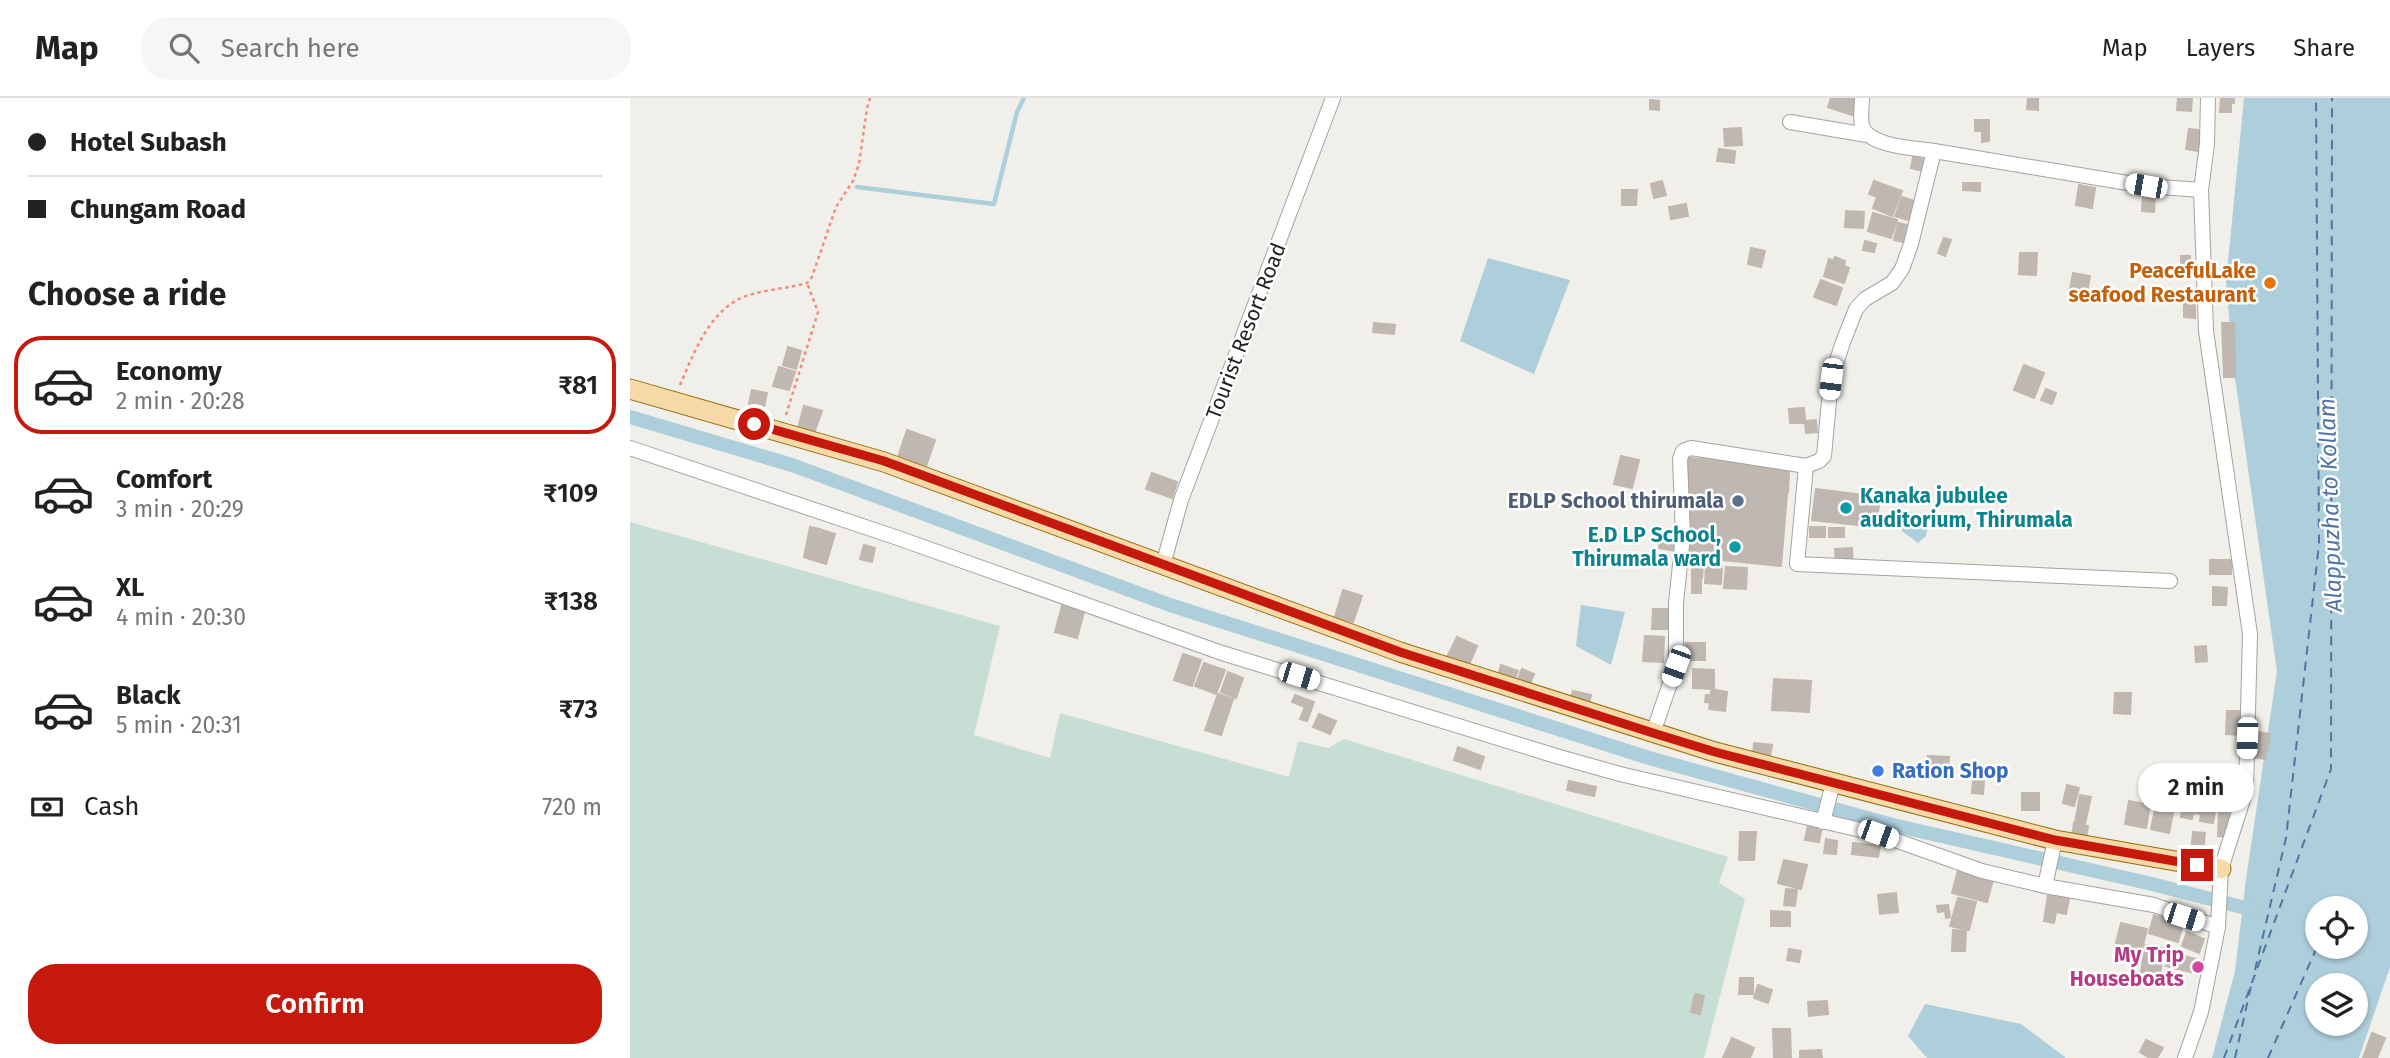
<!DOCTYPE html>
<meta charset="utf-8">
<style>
:root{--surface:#fff;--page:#f6f6f6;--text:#222;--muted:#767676;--line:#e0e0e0;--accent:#c5190e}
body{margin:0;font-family:"Fira Sans",sans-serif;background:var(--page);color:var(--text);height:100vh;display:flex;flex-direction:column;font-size:26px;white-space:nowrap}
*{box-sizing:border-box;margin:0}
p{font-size:23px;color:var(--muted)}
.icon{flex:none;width:38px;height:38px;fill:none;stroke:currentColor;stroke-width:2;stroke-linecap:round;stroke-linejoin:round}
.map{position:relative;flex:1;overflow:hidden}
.drawer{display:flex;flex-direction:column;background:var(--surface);width:630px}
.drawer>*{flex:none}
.guide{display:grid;align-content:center;height:154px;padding:0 28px;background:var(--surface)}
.fabs{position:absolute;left:1675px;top:798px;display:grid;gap:14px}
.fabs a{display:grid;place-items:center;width:63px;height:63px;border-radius:50%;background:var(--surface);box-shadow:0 2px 5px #0004;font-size:35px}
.end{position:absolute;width:32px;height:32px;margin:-16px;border:9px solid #c5190e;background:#fff;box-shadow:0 0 0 4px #fff}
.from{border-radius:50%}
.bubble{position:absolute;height:49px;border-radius:24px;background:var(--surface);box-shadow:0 2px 5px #0004;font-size:23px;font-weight:600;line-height:49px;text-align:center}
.car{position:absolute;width:21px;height:42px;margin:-21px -10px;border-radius:9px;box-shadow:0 0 5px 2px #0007;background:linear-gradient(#fff 24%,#345 0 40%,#fff 0 76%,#345 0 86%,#fff 0)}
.guide b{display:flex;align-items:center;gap:24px;height:66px;font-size:26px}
.guide b+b{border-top:2px solid var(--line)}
.guide i{width:18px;height:18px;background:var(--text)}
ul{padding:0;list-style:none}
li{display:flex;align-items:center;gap:21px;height:98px;margin:0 14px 10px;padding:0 14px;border:4px solid transparent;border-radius:28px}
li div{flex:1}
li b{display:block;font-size:26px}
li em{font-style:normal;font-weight:600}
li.current{border-color:var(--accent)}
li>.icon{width:63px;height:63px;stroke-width:1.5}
h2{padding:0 28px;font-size:32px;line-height:84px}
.pay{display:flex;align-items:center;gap:18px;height:77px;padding:0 28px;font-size:26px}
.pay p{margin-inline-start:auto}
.primary-button{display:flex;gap:14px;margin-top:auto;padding:14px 28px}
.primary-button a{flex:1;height:80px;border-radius:28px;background:var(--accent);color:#fff;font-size:28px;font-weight:600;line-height:80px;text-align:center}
header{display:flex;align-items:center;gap:42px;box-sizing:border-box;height:98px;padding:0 35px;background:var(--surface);border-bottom:2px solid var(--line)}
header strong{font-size:33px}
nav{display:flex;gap:38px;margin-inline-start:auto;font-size:24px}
.search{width:490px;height:63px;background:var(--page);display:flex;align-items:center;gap:18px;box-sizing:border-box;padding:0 24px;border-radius:28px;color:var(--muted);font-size:26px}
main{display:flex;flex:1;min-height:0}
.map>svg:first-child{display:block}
.wetland{fill:#c7ded5}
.water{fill:#adcedb;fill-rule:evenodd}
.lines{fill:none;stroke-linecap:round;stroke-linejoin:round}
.stream{stroke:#adcedb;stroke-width:4.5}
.canal{stroke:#adcedb;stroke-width:14}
.ferry{stroke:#5075a4;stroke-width:2;stroke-dasharray:9 7;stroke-linecap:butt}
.building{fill:#bfb8b2;stroke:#c2b7ac;stroke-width:2}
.minor-casing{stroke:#a3a3a3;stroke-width:16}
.major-casing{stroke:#956f0a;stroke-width:21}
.path{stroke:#f18d7a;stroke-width:2.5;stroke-dasharray:3.5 3.5;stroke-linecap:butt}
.minor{stroke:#fff;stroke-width:14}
.major{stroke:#f6d9a9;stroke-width:19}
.route{stroke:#c5190e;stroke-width:9}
.food-dot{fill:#e8710a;stroke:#fff;stroke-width:2.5}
.service-dot{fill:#5c6f8a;stroke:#fff;stroke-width:2.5}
.culture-dot{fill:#0f9aa8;stroke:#fff;stroke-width:2.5}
.shop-dot{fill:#3f7fe0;stroke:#fff;stroke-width:2.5}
.hotel-dot{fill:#d1479c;stroke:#fff;stroke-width:2.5}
.labels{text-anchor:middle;stroke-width:5;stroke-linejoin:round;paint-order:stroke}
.food-label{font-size:21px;font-weight:bold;fill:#c56008;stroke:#fff;text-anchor:end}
.street-label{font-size:21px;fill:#222;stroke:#fff}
.culture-label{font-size:21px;font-weight:bold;fill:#0d838f;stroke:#fff;text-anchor:start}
.service-label{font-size:21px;font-weight:bold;fill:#4e5e75;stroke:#fff;text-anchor:end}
.shop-label{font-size:21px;font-weight:bold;fill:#366cbe;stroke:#fff;text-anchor:start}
.hotel-label{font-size:21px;font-weight:bold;fill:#b23c85;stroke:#fff;text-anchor:end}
.water-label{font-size:23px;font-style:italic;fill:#5075a4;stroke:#fff}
</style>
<header>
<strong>Map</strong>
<div class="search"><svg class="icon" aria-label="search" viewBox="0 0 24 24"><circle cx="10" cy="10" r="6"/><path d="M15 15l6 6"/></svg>Search here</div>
<nav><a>Map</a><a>Layers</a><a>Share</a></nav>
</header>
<main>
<section class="drawer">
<div class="guide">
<b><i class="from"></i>Hotel Subash</b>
<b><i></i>Chungam Road</b>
</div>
<h2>Choose a ride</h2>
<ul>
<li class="current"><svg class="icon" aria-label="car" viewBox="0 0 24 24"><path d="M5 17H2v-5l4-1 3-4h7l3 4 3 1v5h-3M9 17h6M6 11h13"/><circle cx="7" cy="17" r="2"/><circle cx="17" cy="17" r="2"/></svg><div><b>Economy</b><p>2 min · 20:28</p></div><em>₹81</em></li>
<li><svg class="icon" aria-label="car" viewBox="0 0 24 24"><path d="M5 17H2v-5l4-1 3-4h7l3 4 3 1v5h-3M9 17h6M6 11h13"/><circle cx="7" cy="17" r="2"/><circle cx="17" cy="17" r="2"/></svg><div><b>Comfort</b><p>3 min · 20:29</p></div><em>₹109</em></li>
<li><svg class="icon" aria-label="car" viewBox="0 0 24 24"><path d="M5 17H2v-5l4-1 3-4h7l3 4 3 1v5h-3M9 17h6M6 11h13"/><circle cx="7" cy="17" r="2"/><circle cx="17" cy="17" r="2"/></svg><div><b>XL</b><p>4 min · 20:30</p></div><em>₹138</em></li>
<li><svg class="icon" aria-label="car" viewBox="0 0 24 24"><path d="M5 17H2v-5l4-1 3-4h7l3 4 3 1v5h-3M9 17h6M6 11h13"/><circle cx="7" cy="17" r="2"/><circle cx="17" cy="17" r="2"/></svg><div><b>Black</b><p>5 min · 20:31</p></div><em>₹73</em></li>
</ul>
<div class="pay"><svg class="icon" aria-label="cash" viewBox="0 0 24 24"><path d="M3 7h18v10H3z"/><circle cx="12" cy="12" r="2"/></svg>Cash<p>720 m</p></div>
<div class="primary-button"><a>Confirm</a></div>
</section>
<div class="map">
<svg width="1760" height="960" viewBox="0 0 1760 960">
<rect width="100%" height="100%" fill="#f1efe9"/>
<polygon class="wetland" points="0,424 370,528 344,637 420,660 430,615 659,679 668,643 698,650 714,641 1098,759 1089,785 1115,801 1074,960 0,960"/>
<g class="water">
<path d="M1614,0h146v869l-31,91h-147l23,-87 11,-92 31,-208 -43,-300 -8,-89zM1687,810h39v39h-39zM1687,887h39v39h-39z"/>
<polygon points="858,160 940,182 904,276 830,243"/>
<path d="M1267,412l22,4 9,13 -2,9 -8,7 -16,-12c0,-7 -3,-13 -9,-15z"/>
<polygon points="951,507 995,514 981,567 946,548"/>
<polygon points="1295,906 1391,926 1436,960 1297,960 1278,938"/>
</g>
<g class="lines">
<polyline class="stream" points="227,89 364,106 387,14 394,0"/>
<polyline class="canal" points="0,319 162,367 540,507 1019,660 1263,727 1522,786 1631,814"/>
<g class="ferry">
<polyline points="1625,872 1656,740 1689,446 1686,0"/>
<polyline points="1594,960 1701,671 1702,0"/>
<polyline points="1605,960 1621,888"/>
<polyline points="1638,960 1687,849"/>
</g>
</g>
<g class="building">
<polygon points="1201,0 1228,0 1222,17 1198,9"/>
<polygon points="1398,0 1408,0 1408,12 1397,11"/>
<polygon points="1548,0 1562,0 1561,13 1547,12"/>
<polygon points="1591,0 1604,0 1604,5 1601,5 1601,14 1590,14"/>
<polygon points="1020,2 1029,3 1029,12 1020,11"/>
<polygon points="1345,22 1359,22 1359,43 1352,44 1352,33 1345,33"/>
<polygon points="1111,30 1112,47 1095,48 1094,31"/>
<polygon points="1559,31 1576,33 1574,54 1556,51"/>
<polygon points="1089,51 1105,53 1104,65 1087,63"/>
<polygon points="1283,59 1296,62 1293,73 1281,70"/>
<polygon points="1032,83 1036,97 1024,100 1021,86"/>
<polygon points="1244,83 1272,93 1262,118 1243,110 1247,99 1239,96"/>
<polygon points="1333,85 1350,85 1350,93 1333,92"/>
<polygon points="1449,87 1465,90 1462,110 1446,107"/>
<polygon points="992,92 1007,92 1006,107 992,107"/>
<polygon points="1513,98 1525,99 1524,114 1512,113"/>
<polygon points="1272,99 1284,103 1278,122 1265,118"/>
<polygon points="1056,106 1058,118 1041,121 1039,109"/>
<polygon points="1216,113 1234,114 1233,130 1215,129"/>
<polygon points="1243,115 1267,122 1261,140 1238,133"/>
<polygon points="1268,125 1282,128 1278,145 1264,142"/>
<polygon points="1314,140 1321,142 1315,158 1308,155"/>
<polygon points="1235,143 1246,146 1244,154 1233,152"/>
<polygon points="1121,150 1135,153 1131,169 1118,166"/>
<polygon points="1390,155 1407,155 1406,177 1389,176"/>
<rect x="1551" y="158" width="9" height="13"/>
<polygon points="1205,159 1215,163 1214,168 1219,170 1214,185 1194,178 1199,161 1203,163"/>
<polygon points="1443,175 1460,178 1457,195 1440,192"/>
<polygon points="1191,182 1212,190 1206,207 1184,199"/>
<polygon points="1554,201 1565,202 1565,220 1554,219"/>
<polygon points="744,225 765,227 764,236 743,234"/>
<polygon points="1592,225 1604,225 1605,279 1594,279"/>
<polygon points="158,249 171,253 166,271 153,267"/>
<polygon points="1394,267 1414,275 1404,300 1384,292"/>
<polygon points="149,269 165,274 159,292 143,288"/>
<polygon points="1416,291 1426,295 1422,306 1411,302"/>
<polygon points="122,292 137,295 133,314 118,310"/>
<polygon points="174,308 192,313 184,335 168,330"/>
<polygon points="1174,310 1175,323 1186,322 1187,334 1176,335 1175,325 1160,325 1159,311"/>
<polygon points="277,332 305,342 295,371 267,362"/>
<polygon points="991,358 1009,362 1002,390 984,386"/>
<polygon points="1058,360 1129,365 1128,381 1057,376"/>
<polygon points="1058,360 1159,373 1151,468 1055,458 1060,434"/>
<polygon points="1142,373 1159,373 1158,394 1142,394"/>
<polygon points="522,375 547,384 542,400 516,391"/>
<polygon points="1066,386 1083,387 1082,410 1065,409"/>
<polygon points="1186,391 1250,399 1246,429 1182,422"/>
<polygon points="180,429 190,431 183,462 174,459"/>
<rect x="1180" y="429" width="15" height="10"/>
<rect x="1199" y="430" width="15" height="9"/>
<polygon points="192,432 205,436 196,466 183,462"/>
<polygon points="1032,434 1048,437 1045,453 1029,450"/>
<polygon points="1072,434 1141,444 1139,464 1069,453"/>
<polygon points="234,447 245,450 242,464 230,461"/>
<polygon points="1222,450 1223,466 1206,466 1205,451"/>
<rect x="1580" y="462" width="21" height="14"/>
<polygon points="1062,465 1073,465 1072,480 1062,480"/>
<polygon points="1076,468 1092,469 1091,486 1075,485"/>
<polygon points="1096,469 1117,470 1116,491 1094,490"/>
<rect x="1062" y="481" width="9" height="14"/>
<polygon points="1583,489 1597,490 1596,507 1583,507"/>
<polygon points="713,492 732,498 723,524 705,519"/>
<polygon points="432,508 454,514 447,540 425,534"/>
<polygon points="1023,511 1039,511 1038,531 1022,531"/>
<polygon points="1015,538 1034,539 1033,564 1013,563"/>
<polygon points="827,539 847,548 838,569 817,559"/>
<polygon points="1056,545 1075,545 1075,562 1057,562"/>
<polygon points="1576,548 1577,563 1566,564 1565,549"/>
<polygon points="553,556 571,562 562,588 544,582"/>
<polygon points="574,565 595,572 586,596 565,588"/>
<polygon points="871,567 888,573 884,582 868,577"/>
<polygon points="892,571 904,576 899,588 887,583"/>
<polygon points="1063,571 1084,572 1084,591 1063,590"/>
<polygon points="598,574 613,580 606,600 591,594"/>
<polygon points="1144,581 1181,583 1179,614 1142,612"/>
<polygon points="1081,591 1097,594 1095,613 1079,611 1080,605 1075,604 1076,597 1081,597"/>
<polygon points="943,593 961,597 959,606 940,602"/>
<polygon points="1485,595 1501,595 1500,616 1484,615"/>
<polygon points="588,596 603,601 591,637 575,632"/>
<polygon points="665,597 684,604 677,623 670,621 675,609 662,604"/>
<polygon points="1597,613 1612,613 1611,637 1596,636"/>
<polygon points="689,616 706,623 700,636 683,629"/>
<polygon points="1629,634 1640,636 1635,661 1624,659"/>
<polygon points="1124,645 1142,647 1140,659 1123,657"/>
<polygon points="828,649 854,659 850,671 824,662"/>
<polygon points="1298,658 1319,659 1318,675 1297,674"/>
<polygon points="939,683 966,689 964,698 937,692"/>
<polygon points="1343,683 1354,683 1353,696 1342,695"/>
<polygon points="1437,687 1449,690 1444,708 1433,705"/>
<rect x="1392" y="695" width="17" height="17"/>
<polygon points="1450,697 1461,699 1455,726 1445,725"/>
<polygon points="1554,701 1586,707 1583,725 1570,723 1571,716 1563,715 1562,721 1551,719"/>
<polygon points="1527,702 1545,705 1539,735 1521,731"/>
<polygon points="1499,703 1520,707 1516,730 1495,726"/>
<polygon points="1589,715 1599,715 1599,739 1588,738"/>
<polygon points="1444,725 1458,728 1456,741 1442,738"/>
<polygon points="1178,726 1192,728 1189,744 1175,742"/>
<polygon points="1110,734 1126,734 1124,762 1109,762"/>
<polygon points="1563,734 1575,735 1573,756 1561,755"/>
<polygon points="1196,741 1207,743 1206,756 1194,755"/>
<polygon points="1223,745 1250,748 1248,759 1222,756"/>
<polygon points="1154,762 1177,767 1171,791 1148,785"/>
<polygon points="1329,769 1364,778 1357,804 1322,795"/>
<polygon points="1156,791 1167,792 1165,808 1154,807"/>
<polygon points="1266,795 1268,814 1250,816 1248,797"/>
<polygon points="1418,797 1439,801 1436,816 1426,814 1424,825 1414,823"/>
<polygon points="1328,800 1346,804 1339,832 1320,828"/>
<polygon points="1318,807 1320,819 1316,820 1315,813 1308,814 1307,808"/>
<polygon points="1141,813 1160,814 1160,828 1141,828"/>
<polygon points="1524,817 1553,826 1548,844 1519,835"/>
<polygon points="1491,825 1517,831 1512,851 1486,845"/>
<polygon points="1323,832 1336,833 1335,853 1322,853"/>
<polygon points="1557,834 1574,841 1569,855 1552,848"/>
<polygon points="1515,847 1534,850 1529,884 1510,881"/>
<polygon points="1159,851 1171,853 1169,864 1157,862"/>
<polygon points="1539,854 1565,861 1561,874 1536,868"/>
<polygon points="1110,880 1123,880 1123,896 1109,896"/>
<polygon points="1128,887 1142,892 1138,905 1124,900"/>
<polygon points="1065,896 1074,898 1070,916 1061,914"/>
<polygon points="1197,903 1198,916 1179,918 1178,904"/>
<polygon points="1143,931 1160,931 1161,959 1144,959"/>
<polygon points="1742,935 1755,940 1747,960 1733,960"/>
<polygon points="1102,940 1124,950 1120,960 1093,960"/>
<polygon points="1516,942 1533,950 1527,960 1520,960 1510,954"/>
<polygon points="1191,952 1192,960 1170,960 1170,953"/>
</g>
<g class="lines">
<g class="minor-casing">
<g id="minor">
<polyline points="1160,24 1237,37"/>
<polyline points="1304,53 1516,88 1571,92"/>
<polyline points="0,350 265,439 592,555 926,658 990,676 1248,736 1352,773 1415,788 1524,807 1588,829"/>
<polyline points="1176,368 1167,466 1540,483"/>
<polyline points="533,467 551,402 703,0"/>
<path d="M1023,635l23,-67v-63l7,-67 -3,-77 3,-8 8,-3 115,18 13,-5 5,-5 7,-77 12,-37 13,-33 9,-10 27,-16 10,-14 9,-25 23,-93c-19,-3 -65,-4 -72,-25 -2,-9 0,-19 0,-28"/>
<polyline points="1193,724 1203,685"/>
<polyline points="1415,788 1425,742"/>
<polyline points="1555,960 1571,914 1588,829 1591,771 1616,692 1620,536 1576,233 1571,92 1577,46 1578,0"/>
</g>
</g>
<g class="major-casing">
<polyline id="major" points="0,291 254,364 770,554 1085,654 1425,742 1591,771"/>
</g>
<g class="path">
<path d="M50,287c13,-30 27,-68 57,-85 18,-10 50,-11 70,-17l5,-6 24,-70 17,-26 6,-17 8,-56 3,-10"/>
<polyline points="156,317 188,214 177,185"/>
</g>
<use href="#minor" class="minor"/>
<use href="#major" class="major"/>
</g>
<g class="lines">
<polyline class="route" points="124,326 254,363 770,554 1023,635 1085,654 1425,742 1567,767"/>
</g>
<circle class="food-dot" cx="1640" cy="185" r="7"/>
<circle class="service-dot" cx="1108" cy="403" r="7"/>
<g class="culture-dot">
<circle cx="1216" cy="410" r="7"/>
<circle cx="1105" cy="449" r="7"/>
</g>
<circle class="shop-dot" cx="1248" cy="673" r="7"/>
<circle class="hotel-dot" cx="1568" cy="869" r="7"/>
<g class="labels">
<g class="food-label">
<text x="1626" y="180">PeacefulLake<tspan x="1626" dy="24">seafood Restaurant</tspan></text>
</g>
<g class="street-label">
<text transform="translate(616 233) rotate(-69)" y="7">Tourist Resort Road</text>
</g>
<g class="culture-label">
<text x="1230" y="405">Kanaka jubulee<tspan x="1230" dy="24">auditorium, Thirumala</tspan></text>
<text x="1091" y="444" text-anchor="end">E.D LP School,<tspan x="1091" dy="24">Thirumala ward</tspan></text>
</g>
<g class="service-label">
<text x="1094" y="410">EDLP School thirumala</text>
</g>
<g class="shop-label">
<text x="1262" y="680">Ration Shop</text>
</g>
<g class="hotel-label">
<text x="1554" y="864">My Trip<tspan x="1554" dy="24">Houseboats</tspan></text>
</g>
<g class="water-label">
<text transform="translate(1700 407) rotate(-92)" y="8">Alappuzha to Kollam</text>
</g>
</g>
</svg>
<div class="fabs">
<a><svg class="icon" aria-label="locate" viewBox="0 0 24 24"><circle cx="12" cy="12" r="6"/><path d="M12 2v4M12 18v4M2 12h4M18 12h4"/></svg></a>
<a><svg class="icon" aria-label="layers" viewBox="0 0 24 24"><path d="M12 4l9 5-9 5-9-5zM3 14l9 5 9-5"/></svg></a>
</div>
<i class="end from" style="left:124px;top:326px"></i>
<i class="end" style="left:1567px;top:767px"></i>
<div class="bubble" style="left:1508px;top:665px;width:116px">2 min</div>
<i class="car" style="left:1516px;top:88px;rotate:280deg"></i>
<i class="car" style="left:1201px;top:281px;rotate:187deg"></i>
<i class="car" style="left:1046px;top:568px;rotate:200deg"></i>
<i class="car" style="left:669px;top:578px;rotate:107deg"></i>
<i class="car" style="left:1617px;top:640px;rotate:182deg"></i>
<i class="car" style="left:1248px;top:736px;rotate:110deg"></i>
<i class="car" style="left:1554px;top:819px;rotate:108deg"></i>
</div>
</main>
